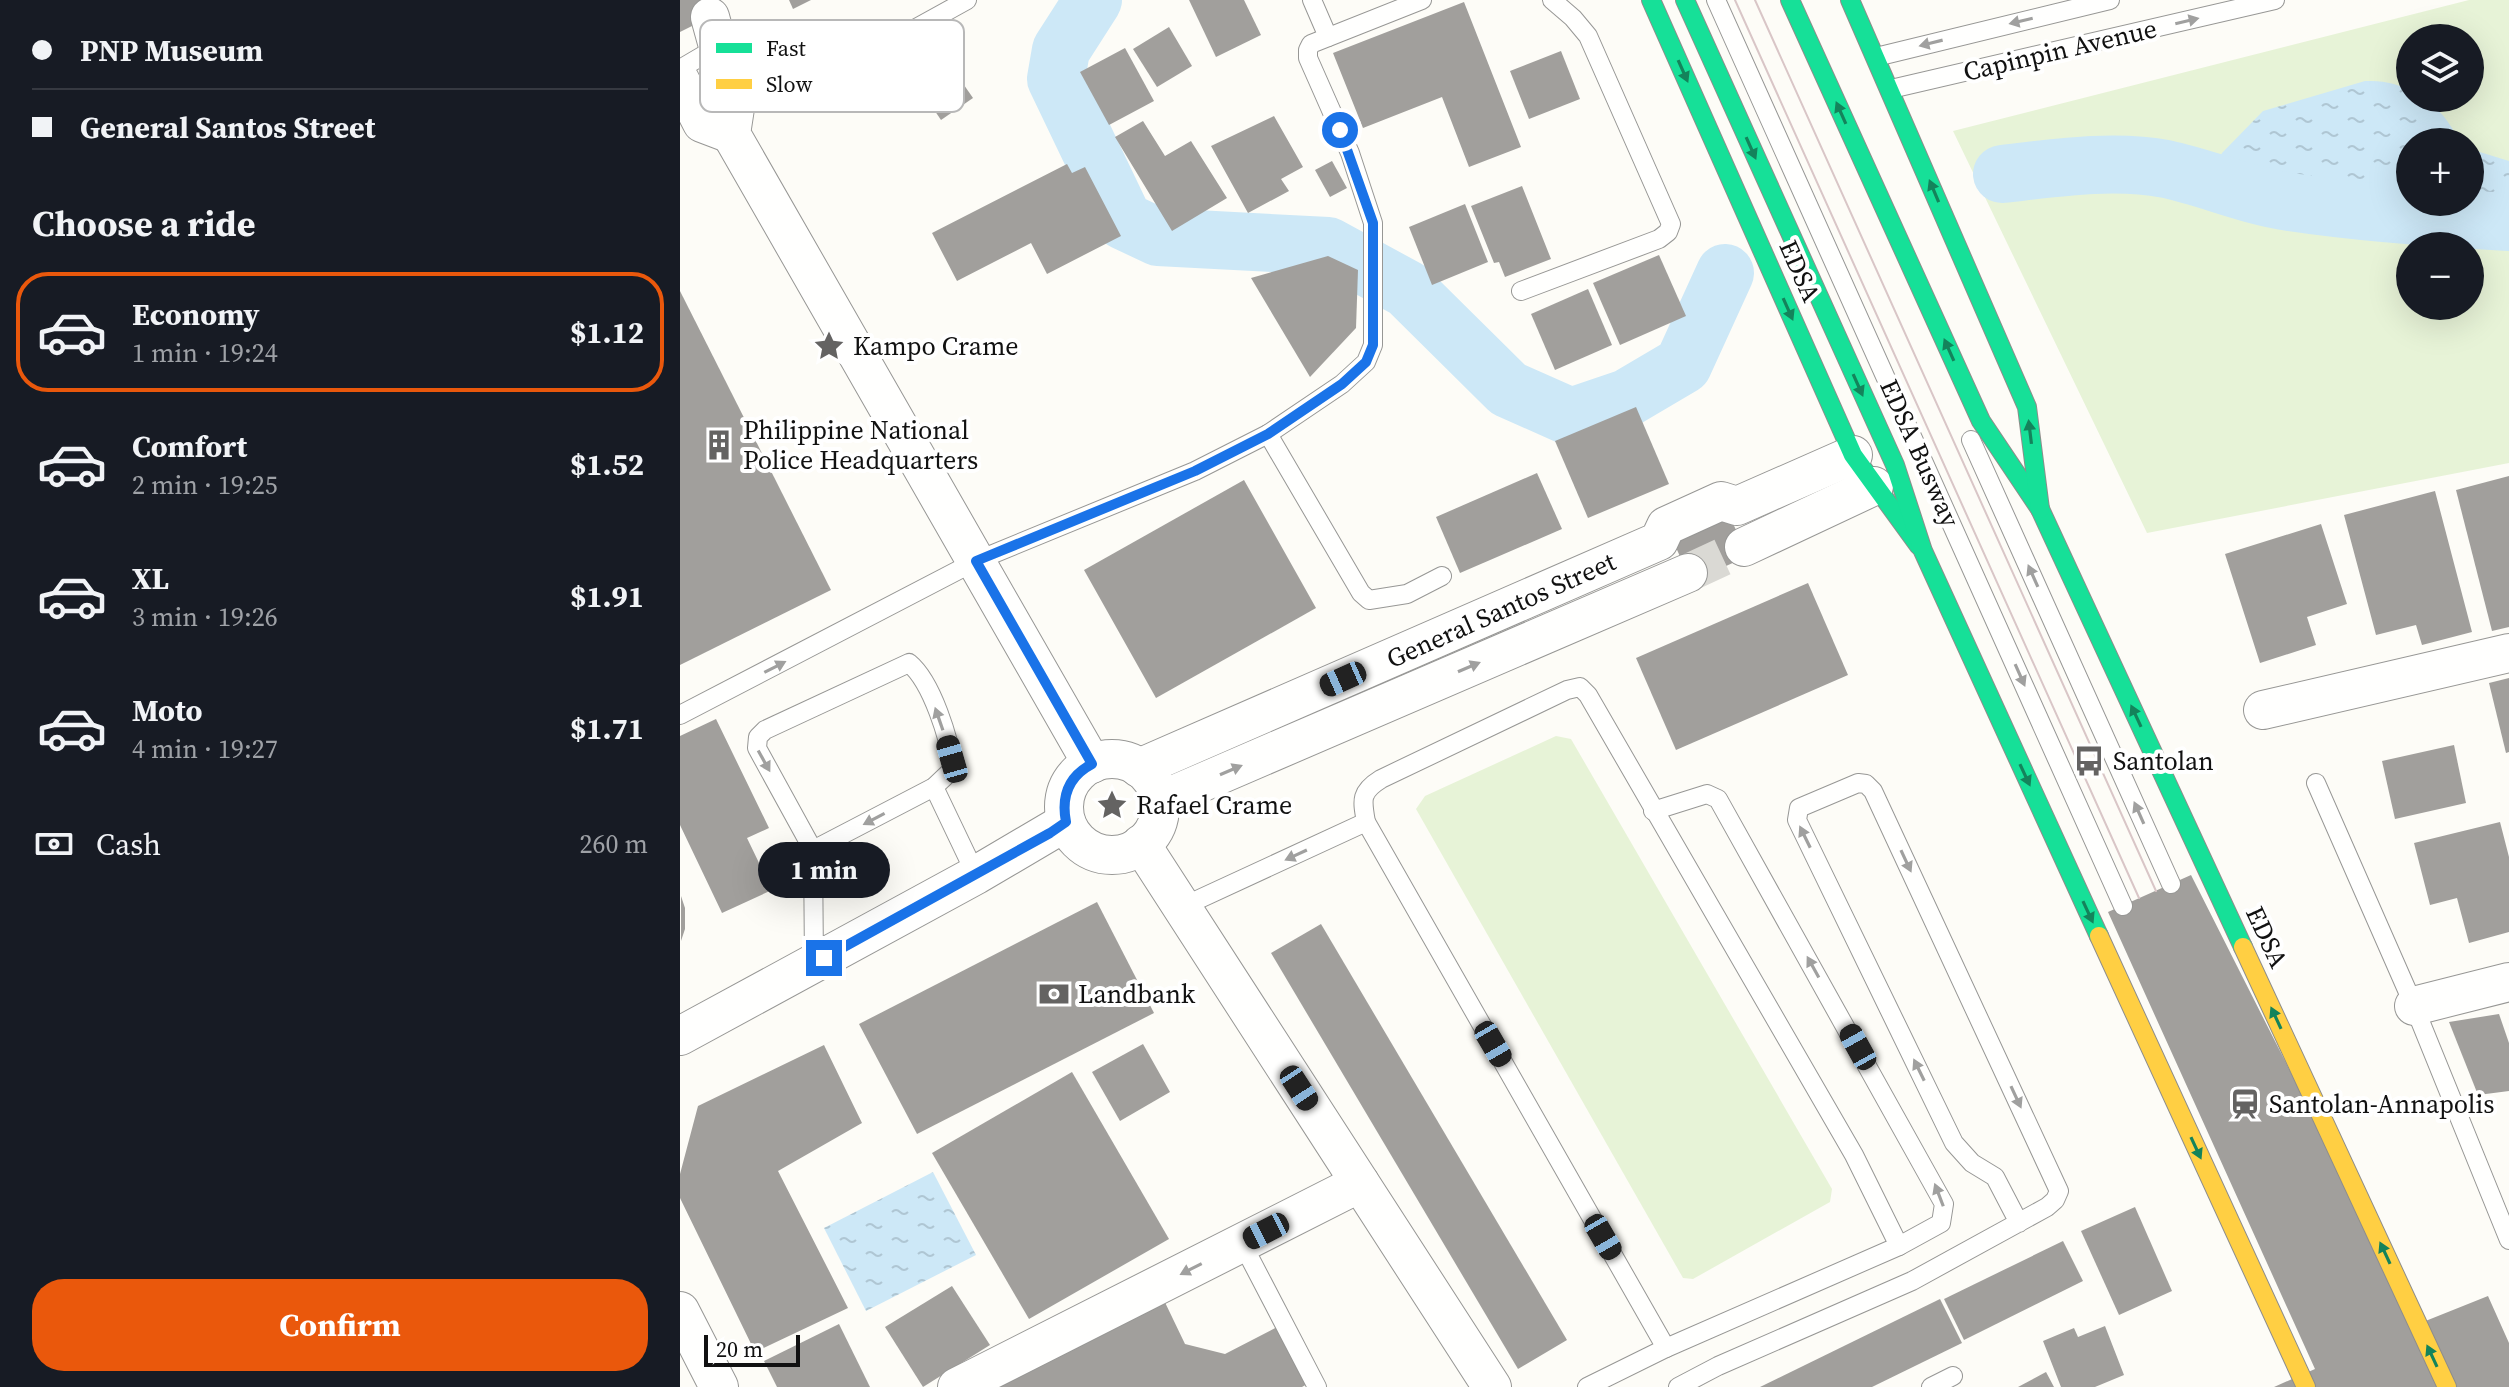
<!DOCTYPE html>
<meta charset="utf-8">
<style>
:root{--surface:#171b24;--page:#20242c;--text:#f1f3f6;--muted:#9ea1a6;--line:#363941;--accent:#ea580c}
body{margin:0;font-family:"Source Serif 4",serif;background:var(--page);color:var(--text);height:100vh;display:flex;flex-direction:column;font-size:30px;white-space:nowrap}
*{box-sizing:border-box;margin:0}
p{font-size:26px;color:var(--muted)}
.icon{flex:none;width:44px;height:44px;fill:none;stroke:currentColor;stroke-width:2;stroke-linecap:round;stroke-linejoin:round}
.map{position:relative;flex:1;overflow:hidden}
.drawer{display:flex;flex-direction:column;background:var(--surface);width:680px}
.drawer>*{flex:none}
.banner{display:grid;align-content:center;height:176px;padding:0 32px;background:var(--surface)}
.buttons{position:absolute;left:1716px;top:24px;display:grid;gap:16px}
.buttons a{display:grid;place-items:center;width:88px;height:88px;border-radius:50%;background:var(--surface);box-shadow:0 8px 32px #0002;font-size:40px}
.scale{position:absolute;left:24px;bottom:20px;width:96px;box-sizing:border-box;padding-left:8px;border:4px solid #111;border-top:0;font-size:22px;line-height:28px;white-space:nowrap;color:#111;-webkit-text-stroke:6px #fff;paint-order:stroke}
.end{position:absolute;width:36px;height:36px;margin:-18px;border:10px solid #1a73e8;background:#fff;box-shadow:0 0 0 4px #fff}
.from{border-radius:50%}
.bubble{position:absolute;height:56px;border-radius:28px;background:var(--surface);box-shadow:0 8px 32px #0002;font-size:26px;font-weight:700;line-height:56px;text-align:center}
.car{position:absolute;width:24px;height:48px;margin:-24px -12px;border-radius:10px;box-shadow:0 0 6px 2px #0007;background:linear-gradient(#222 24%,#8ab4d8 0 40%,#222 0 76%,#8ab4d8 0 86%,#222 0)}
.banner b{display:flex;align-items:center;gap:28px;height:76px;font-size:30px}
.banner b+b{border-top:2px solid var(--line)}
.banner i{width:20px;height:20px;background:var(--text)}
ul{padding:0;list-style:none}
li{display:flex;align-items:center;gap:24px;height:120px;margin:0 16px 12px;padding:0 16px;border:4px solid transparent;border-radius:32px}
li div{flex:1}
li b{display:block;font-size:30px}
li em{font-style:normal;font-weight:700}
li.selected{border-color:var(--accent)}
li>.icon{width:72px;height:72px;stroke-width:1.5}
h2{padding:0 32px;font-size:36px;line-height:96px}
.pay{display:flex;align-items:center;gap:20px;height:88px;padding:0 32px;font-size:30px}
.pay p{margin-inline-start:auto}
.button{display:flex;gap:16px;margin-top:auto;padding:16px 32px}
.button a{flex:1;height:92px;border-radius:32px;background:var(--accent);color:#fff;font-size:32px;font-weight:700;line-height:92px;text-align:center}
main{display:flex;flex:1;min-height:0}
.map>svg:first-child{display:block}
.grass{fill:#e7f3d7;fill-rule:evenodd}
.water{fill:url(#water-ripples)}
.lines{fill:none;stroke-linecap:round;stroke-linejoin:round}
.river{stroke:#cde8f7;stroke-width:58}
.building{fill:#a19f9c}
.street-tunnel{stroke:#dad9d4;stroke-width:38;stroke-dasharray:38 19;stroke-linecap:butt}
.lane-casing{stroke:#979795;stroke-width:20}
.street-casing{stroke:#979795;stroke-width:40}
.fast-casing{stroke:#8e8d8b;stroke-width:20}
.slow-casing{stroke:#8e8d8b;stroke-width:20}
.lane{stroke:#fffffe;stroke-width:18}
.street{stroke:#fffffe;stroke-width:38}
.fast{stroke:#16e098;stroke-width:18}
.slow{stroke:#ffcf43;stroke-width:18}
.tram{stroke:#d9c6c7;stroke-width:2}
.oneway{fill:#a0a09f}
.oneway2{fill:#14835b}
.route{stroke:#1a73e8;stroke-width:10}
.labels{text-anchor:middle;stroke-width:8;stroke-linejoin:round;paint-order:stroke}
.street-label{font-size:26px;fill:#111;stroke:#fff}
.poi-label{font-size:26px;fill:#111;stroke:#fff;text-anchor:start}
.key{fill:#fff;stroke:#b8b8b8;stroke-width:2}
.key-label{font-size:22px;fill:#111}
</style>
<main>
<section class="drawer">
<div class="banner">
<b><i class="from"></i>PNP Museum</b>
<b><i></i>General Santos Street</b>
</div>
<h2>Choose a ride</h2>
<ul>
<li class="selected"><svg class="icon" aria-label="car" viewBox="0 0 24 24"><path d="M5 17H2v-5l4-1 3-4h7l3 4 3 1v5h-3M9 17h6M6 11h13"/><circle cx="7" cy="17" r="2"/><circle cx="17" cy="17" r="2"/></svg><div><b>Economy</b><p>1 min · 19:24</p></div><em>$1.12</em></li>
<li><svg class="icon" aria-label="car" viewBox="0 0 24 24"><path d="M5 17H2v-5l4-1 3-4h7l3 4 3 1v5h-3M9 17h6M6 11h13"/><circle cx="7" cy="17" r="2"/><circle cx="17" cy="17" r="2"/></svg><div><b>Comfort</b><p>2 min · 19:25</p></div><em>$1.52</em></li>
<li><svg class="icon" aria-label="car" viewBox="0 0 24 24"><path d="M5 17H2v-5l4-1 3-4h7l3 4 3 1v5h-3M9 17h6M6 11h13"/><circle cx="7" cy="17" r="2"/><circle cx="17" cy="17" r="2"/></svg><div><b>XL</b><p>3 min · 19:26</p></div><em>$1.91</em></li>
<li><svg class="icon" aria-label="car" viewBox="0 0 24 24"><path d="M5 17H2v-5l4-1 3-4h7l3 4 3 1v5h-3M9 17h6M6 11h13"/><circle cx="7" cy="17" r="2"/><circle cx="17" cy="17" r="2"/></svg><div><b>Moto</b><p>4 min · 19:27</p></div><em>$1.71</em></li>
</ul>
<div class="pay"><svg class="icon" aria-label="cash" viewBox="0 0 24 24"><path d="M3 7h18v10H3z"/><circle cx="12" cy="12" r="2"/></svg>Cash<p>260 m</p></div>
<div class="button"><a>Confirm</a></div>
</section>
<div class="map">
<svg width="1829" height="1387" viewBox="0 0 1829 1387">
<defs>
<pattern id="water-ripples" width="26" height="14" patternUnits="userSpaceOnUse" patternTransform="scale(2)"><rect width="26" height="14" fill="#cde8f7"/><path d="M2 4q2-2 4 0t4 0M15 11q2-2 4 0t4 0" fill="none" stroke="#afc6d3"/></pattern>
</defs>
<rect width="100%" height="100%" fill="#fdfcf7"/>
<g class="grass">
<path d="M1789,0h40v463l-362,70 -194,-402zM1730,38h60v60h-60zM1730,142h60v60h-60zM1730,246h60v60h-60z"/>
<polygon points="876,736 891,739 1152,1189 1150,1202 1013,1279 1003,1278 736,809 745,796"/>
</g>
<g class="water">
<path d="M1685,81c17,0 30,1 45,10v7c26,0 38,24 51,44h-51v60h60v-53l39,12v54l-119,-8 -116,-15 -50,-13 -9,-12 7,-14 41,-42z"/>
<polygon points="253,1172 296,1255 186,1311 144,1228"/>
</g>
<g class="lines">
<g class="river">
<polyline points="413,0 381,50 376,79 444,221 478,237 648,246 727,289 828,389 891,417 947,398 1003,365 1045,273"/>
<path d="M1322,174c53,-6 111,-15 164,-5 42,9 82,27 124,33 73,11 146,16 219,20"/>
</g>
</g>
<g class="building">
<polygon points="0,0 31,0 38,13 0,32"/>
<polygon points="109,0 131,0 113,9"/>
<polygon points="509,0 564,0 581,35 536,57"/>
<polygon points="784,2 841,147 789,167 762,97 683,128 653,53"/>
<polygon points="489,27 512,66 477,87 453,49"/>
<polygon points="445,48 474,101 429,125 400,72"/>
<polygon points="881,51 900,99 849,119 830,71"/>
<polygon points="266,59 293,98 261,120 234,80"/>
<polygon points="594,116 623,167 601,179 609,191 568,213 531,146"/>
<polygon points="463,121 485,156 511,141 547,198 492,231 435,137"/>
<polygon points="652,161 667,188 650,197 635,170"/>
<polygon points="387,164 392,173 405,167 441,236 367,274 351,243 277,281 252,233"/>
<polygon points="842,186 871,259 825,277 819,262 814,263 791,206"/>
<polygon points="785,204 808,262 752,285 729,227"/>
<polygon points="979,255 1006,316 940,345 913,283"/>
<polygon points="648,256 678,270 676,328 630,377 571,278"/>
<polygon points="908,289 932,345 875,370 851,314"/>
<polygon points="0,291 151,590 0,665"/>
<polygon points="956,407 989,484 908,518 875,441"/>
<polygon points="857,473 882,529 780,573 756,517"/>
<polygon points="1829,476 1829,627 1812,631 1776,490"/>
<polygon points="564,480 636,608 476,698 404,570"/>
<polygon points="1755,491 1792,632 1742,645 1736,625 1696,635 1664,515"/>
<polygon points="1044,504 1068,556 1011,582 988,529"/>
<polygon points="1641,524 1667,604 1627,617 1636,645 1580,663 1545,554"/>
<polygon points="1128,583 1168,675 996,750 956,658"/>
<polygon points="1829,678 1829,752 1826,753 1809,683"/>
<polygon points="36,719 89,828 67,838 92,890 42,913 0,825 0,736"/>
<polygon points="1774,745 1786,803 1715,819 1702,761"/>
<polygon points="1820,822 1829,857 1829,932 1789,943 1777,898 1750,905 1734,843"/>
<polygon points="1511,875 1738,1324 1808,1296 1829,1343 1829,1387 1594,1387 1635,1369 1428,912"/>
<polygon points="1,896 5,908 5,929 1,941"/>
<polygon points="417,902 474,1013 237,1134 179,1024"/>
<polygon points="641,924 887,1340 838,1369 591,953"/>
<polygon points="1819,1014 1829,1043 1829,1091 1798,1095 1769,1022"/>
<polygon points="463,1044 490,1092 440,1121 412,1072"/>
<polygon points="144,1045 182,1123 98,1171 168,1308 75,1352 0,1198 0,1174 18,1106"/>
<polygon points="392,1072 489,1239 349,1319 252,1153"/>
<polygon points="1455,1207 1492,1291 1439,1315 1401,1231"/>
<polygon points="1383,1241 1403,1281 1284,1340 1264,1299"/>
<polygon points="272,1286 310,1345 243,1387 205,1327"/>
<polygon points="480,1292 505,1344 545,1354 599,1326 629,1383 622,1387 296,1387"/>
<polygon points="1260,1299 1282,1343 1192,1387 1080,1387"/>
<polygon points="159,1324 190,1387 97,1387 84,1361"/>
<polygon points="1425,1326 1444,1375 1415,1387 1381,1387 1363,1341 1394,1328 1398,1337"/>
<polygon points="1366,1372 1374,1387 1338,1387"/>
</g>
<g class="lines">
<polyline class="street-tunnel" points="1008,573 1064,547"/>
<g class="lane-casing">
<g id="lane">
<polyline points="632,0 648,37"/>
<polyline points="1036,0 1443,906"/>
<polyline points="1196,57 1430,0"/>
<polyline points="0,69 39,46"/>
<polyline points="1211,89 1595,0"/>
<polyline points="55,108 144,67 211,42 287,0"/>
<polyline points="841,291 979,239 988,232 991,224 908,36 893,18 872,0"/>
<polyline points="588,434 681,593 689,600 727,594 762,576"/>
<polyline points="1291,440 1491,884"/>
<path d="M900,687l8,8 266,460 45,91 -233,102 -300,-526c-4,-22 -6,-30 15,-43l186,-89z"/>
<polyline points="0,715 296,561 515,471 588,434 662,384 686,362 693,345 693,223 670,153 628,58 628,50 631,44 742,0"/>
<polyline points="1636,783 1734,1006 1829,1240"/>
<polyline points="254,787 296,875"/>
<polyline points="973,811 1027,794 1038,799 1264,1204 1261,1223 1219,1246"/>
<path d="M133,850l121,-63 19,-18c-3,-29 -21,-87 -44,-106l-144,67 -7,7 -1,11 56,102 1,113"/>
<polyline points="502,907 686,822"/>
<polyline points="562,1243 637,1387"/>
<polyline points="907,1387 986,1348"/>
<polyline points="998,1387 1038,1366 1232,1281 1367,1207 1375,1200 1379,1191 1193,791 1186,784 1178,783 1119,808 1117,820 1274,1143 1292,1163 1315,1177 1339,1223"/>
<polyline points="1251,1387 1273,1376"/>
</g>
</g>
<g class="street-casing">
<g id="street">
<polyline points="30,17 55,108 51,134 412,764"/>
<polyline points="0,80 22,123 51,134"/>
<polyline points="1064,547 1194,486"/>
<polyline points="1583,710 1829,653"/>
<circle cx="432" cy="807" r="48"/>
<polyline points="459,768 979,541 986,526 1041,501 1057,506 1173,455"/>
<polyline points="479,801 1008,573"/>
<polyline points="461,844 812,1387"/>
<polyline points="1734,1006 1829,982"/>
<polyline points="0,1036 296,875 386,822"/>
<polyline points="0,1311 39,1387"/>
<polyline points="277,1387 680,1183"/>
</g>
</g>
<g class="fast-casing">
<g id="fast">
<polyline points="971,0 1173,455 1239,546"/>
<polyline points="1005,0 1215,465 1243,551 1419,936"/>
<polyline points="1110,0 1301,421 1360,509 1563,947"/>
<polyline points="1170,0 1347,407 1360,509"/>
</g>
</g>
<g class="slow-casing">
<g id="slow">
<polyline points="1419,936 1626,1387"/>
<polyline points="1563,947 1767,1387"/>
</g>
</g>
<use href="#lane" class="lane"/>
<use href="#street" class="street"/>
<use href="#fast" class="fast"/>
<use href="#slow" class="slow"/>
<g class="tram">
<polyline points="1055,0 1459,898"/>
<polyline points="1075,0 1476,891"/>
</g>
</g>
<defs><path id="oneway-solid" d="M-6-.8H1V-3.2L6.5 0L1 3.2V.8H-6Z" transform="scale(2)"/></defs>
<g class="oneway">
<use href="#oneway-solid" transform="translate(1341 21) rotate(167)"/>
<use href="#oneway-solid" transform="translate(1507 21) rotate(-13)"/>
<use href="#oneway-solid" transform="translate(1251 43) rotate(166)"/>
<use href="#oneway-solid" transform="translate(1353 576) rotate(-114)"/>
<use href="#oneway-solid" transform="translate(95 667) rotate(-27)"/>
<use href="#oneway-solid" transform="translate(789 667) rotate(-23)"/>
<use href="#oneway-solid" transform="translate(1340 675) rotate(66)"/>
<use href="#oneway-solid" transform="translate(259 719) rotate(-109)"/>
<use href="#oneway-solid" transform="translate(84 761) rotate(61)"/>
<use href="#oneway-solid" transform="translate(551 770) rotate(-23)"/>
<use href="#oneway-solid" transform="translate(1459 813) rotate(-114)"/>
<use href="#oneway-solid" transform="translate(194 819) rotate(152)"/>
<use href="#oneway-solid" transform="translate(1125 837) rotate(-116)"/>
<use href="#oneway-solid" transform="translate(616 855) rotate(155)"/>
<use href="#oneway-solid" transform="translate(1226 861) rotate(65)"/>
<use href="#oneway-solid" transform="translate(1133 967) rotate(-119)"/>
<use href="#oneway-solid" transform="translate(1239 1070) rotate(-116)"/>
<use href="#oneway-solid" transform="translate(1336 1097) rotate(65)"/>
<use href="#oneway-solid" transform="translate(1259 1195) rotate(-111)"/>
<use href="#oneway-solid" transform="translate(511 1269) rotate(153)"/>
</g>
<g class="oneway2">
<use href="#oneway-solid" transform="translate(1003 71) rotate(66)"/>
<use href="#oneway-solid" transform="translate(1161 113) rotate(-114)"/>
<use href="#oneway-solid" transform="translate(1071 148) rotate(66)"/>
<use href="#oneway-solid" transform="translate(1254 191) rotate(-113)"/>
<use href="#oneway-solid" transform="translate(1108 309) rotate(66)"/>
<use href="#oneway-solid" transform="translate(1269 350) rotate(-114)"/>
<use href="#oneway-solid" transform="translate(1178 385) rotate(66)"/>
<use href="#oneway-solid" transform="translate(1350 432) rotate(-97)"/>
<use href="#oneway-solid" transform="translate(1456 716) rotate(-115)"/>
<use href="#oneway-solid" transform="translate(1345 775) rotate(65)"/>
<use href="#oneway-solid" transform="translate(1408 912) rotate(65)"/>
<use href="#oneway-solid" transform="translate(1596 1018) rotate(-115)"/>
<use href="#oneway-solid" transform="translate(1516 1148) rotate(65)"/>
<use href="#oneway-solid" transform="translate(1705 1253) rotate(-115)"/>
<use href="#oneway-solid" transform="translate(1752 1356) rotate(-115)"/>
</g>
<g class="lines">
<path class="route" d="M144,958l226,-125 16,-11c-5,-26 3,-46 26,-58l-116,-203 219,-90 73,-37 74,-50 24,-22 7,-17v-122l-33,-93"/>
</g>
<defs>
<g id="sight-bare" transform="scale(2.4)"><path d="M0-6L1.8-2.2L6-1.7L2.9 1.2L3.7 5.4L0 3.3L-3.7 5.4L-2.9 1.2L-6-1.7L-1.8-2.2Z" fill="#646362" stroke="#fff" stroke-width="2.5" paint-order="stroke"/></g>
<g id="building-bare" transform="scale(2.4)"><path d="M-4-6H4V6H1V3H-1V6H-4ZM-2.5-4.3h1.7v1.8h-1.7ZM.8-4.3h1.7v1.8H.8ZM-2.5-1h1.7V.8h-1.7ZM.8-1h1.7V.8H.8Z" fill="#646362" stroke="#fff" stroke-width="2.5" paint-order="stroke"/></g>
<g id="bus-bare" transform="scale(2.4)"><path d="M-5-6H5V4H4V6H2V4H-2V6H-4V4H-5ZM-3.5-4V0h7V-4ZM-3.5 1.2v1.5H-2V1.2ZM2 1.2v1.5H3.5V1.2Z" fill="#646362" stroke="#fff" stroke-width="2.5" paint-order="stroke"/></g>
<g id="bank-bare" transform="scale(2.4)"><path d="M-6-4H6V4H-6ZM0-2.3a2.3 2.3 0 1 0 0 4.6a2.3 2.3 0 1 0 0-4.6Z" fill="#646362" stroke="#fff" stroke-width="2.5" paint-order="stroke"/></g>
<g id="station-bare" transform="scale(2.4)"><path d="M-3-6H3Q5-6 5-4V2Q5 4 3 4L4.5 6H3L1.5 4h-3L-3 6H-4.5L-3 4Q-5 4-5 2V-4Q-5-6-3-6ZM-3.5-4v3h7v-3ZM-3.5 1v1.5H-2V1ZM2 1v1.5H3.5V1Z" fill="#646362" stroke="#fff" stroke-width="2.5" paint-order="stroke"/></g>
</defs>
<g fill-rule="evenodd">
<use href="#sight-bare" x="149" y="346"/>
<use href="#building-bare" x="39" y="445"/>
<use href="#bus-bare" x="1409" y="761"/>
<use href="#sight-bare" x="432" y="805"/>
<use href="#bank-bare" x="374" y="994"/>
<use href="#station-bare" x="1565" y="1104"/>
</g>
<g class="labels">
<g class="street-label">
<text transform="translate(1380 50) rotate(-13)" y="9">Capinpin Avenue</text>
<text transform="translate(1120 271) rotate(66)" y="9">EDSA</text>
<text transform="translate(1240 453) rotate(66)" y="9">EDSA Busway</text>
<text transform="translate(821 610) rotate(-24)" y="9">General Santos Street</text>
<text transform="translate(1587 937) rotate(65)" y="9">EDSA</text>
</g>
<g class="poi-label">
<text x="173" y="355">Kampo Crame</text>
<text x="63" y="439">Philippine National<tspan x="63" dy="30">Police Headquarters</tspan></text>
<text x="1433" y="770">Santolan</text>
<text x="456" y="814">Rafael Crame</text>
<text x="398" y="1003">Landbank</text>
<text x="1589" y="1113">Santolan-Annapolis</text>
</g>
</g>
<rect x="20" y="20" width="264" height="92" rx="12" class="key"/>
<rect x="36" y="43" width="36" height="10" fill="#16e098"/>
<rect x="36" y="79" width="36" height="10" fill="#ffcf43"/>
<g class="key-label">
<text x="86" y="56">Fast</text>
<text x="86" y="92">Slow</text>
</g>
</svg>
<div class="buttons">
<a><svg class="icon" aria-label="layers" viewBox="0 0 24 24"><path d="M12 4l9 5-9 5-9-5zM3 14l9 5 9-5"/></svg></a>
<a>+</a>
<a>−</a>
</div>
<div class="scale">20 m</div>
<i class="end from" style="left:660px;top:130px"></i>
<i class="end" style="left:144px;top:958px"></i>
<div class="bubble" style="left:78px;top:842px;width:132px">1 min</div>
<i class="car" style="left:663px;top:679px;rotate:246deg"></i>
<i class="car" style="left:272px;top:759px;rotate:344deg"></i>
<i class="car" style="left:813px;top:1044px;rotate:150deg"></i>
<i class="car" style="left:1178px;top:1047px;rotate:331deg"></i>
<i class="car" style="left:619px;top:1088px;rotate:147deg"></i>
<i class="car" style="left:586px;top:1231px;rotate:243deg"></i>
<i class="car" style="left:923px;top:1237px;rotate:150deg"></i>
</div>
</main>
